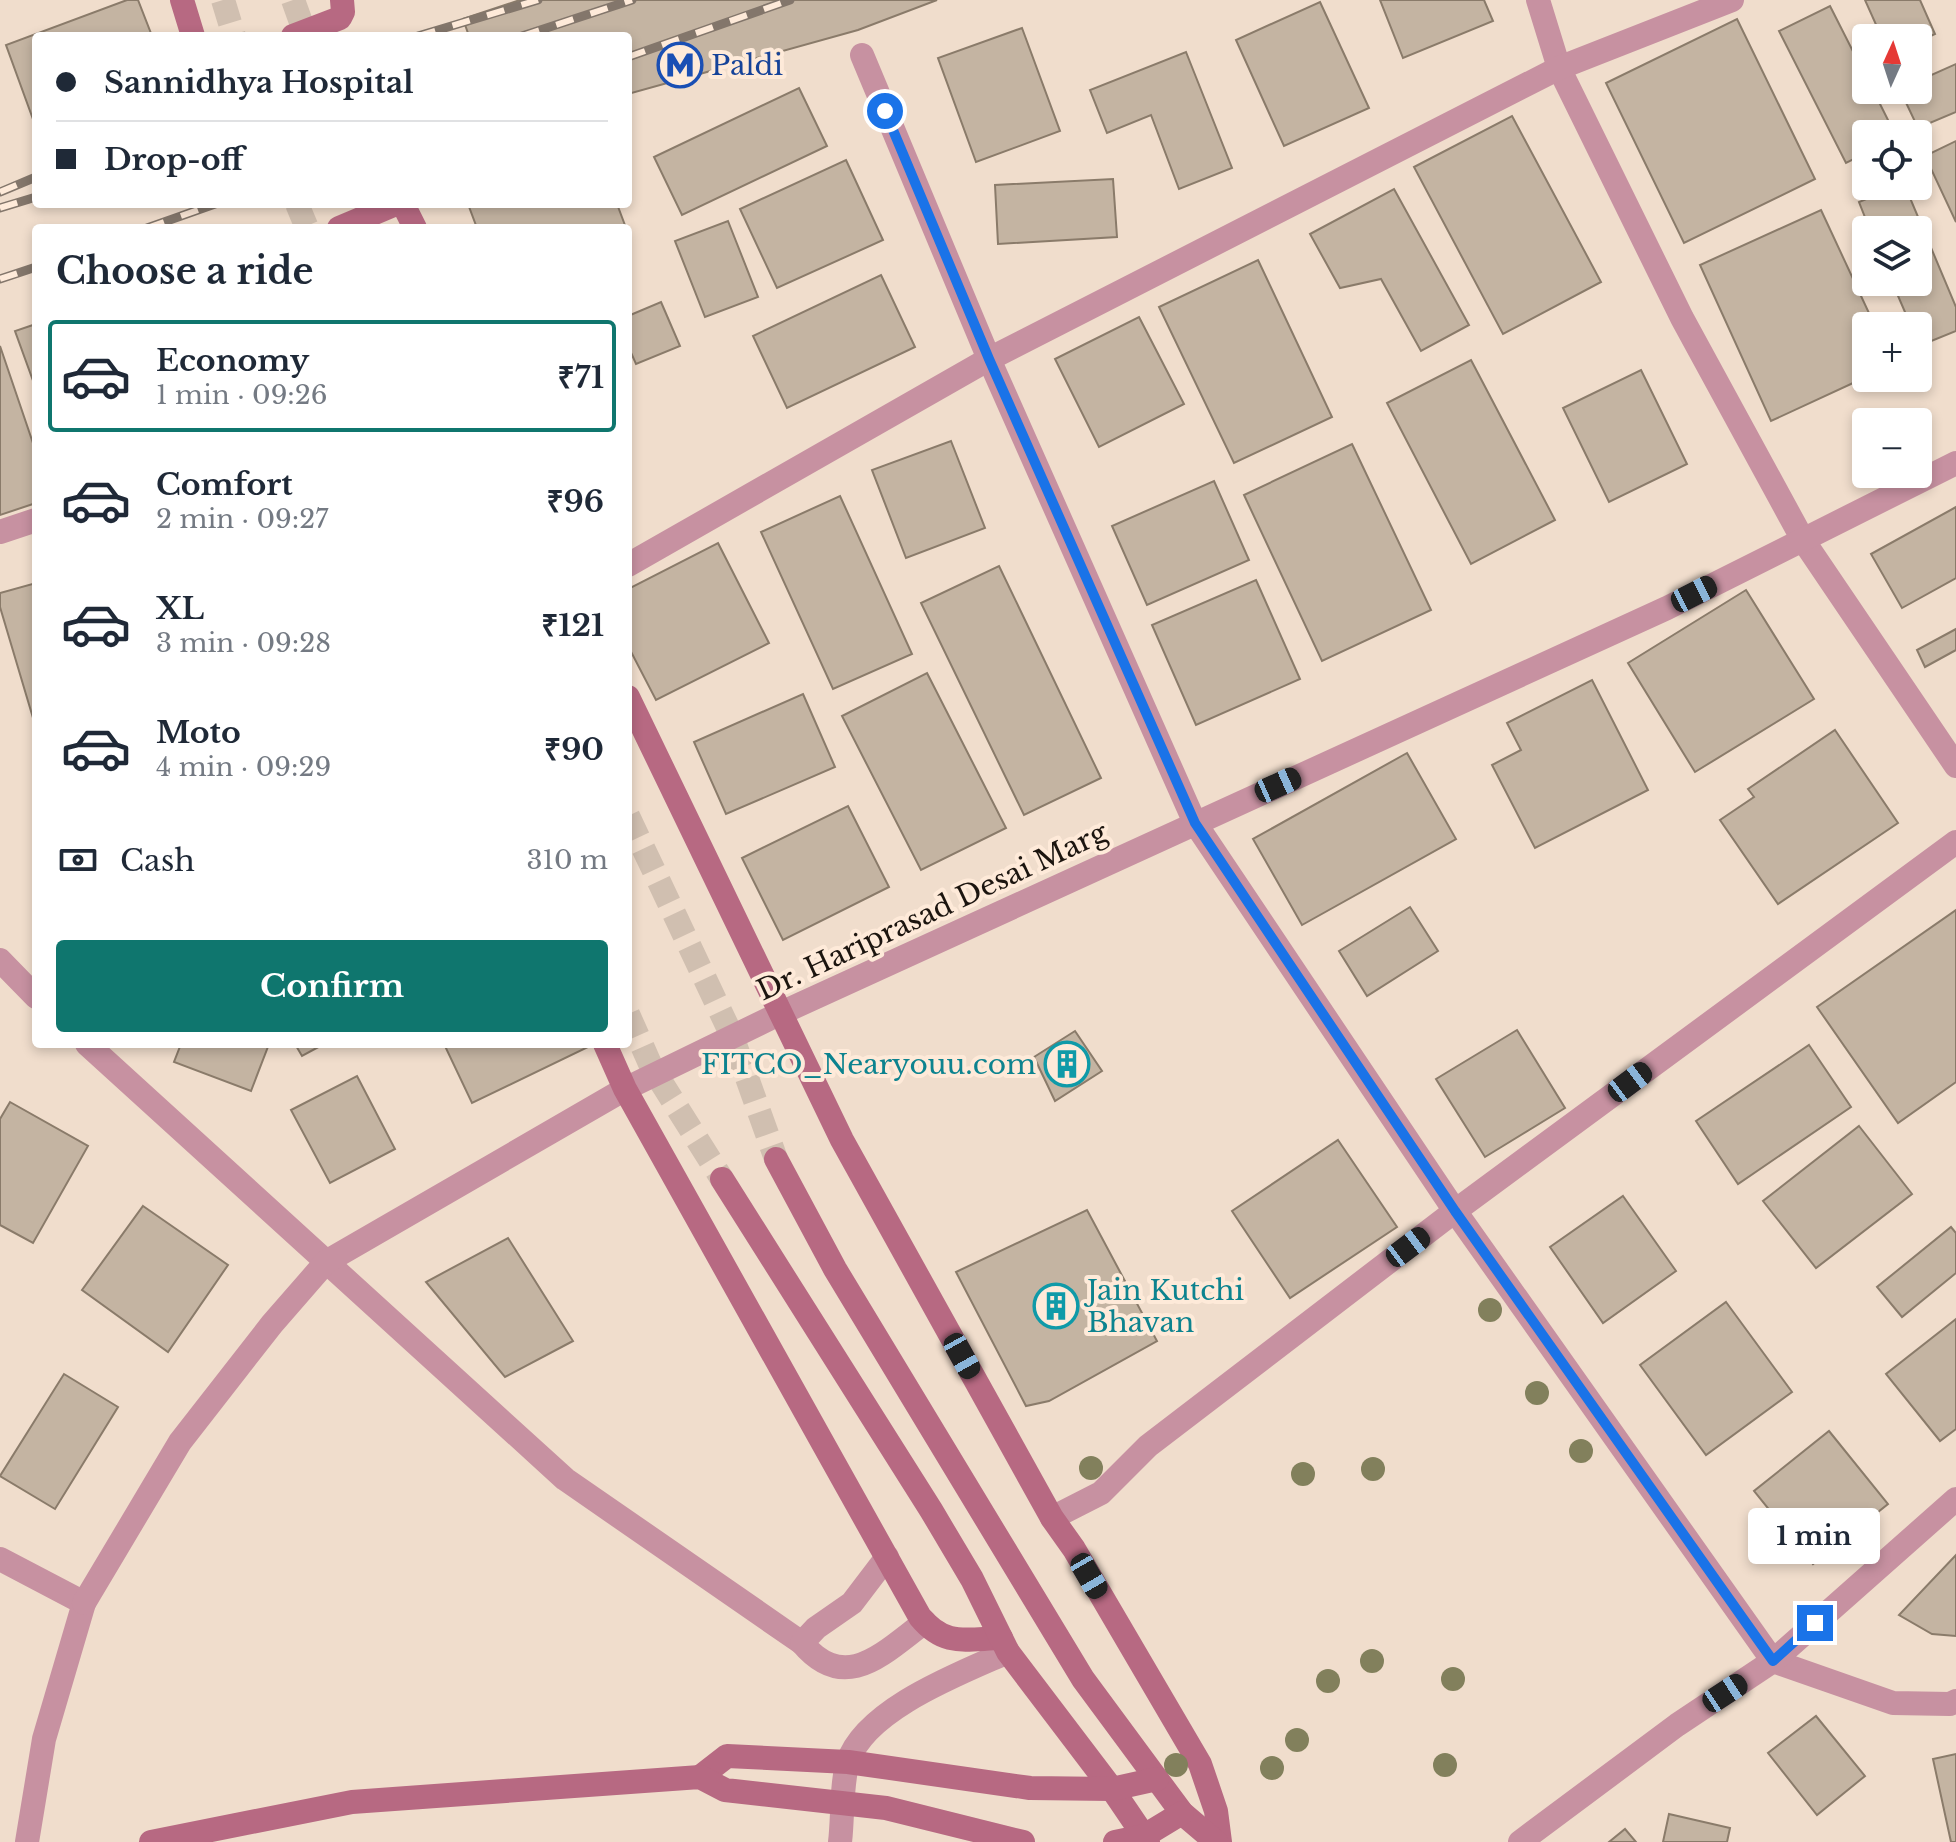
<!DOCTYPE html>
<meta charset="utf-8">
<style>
:root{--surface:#fff;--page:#f6f6f7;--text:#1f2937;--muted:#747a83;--line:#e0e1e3;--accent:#0f766e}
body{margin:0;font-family:"Libre Baskerville",serif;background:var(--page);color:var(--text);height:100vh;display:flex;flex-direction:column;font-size:30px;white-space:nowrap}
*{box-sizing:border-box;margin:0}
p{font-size:26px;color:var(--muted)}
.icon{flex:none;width:44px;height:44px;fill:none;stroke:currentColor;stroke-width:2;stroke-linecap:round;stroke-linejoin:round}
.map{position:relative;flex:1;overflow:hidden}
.side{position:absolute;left:32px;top:224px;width:600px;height:824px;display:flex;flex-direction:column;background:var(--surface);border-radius:8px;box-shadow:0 4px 12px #0003}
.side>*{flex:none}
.hud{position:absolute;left:32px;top:32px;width:600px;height:176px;border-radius:8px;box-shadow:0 4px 12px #0003;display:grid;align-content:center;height:176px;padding:0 24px;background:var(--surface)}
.needle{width:52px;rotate:3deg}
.fabs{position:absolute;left:1852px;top:24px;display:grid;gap:16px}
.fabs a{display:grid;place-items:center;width:80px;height:80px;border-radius:8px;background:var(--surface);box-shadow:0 4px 12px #0003;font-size:40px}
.end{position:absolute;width:36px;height:36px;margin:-18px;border:10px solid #1a73e8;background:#fff;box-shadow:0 0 0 4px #fff}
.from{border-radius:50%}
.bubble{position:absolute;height:56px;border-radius:8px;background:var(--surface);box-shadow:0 4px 12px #0003;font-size:26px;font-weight:700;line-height:56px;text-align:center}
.car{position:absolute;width:24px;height:48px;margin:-24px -12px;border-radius:10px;box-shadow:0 0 6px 2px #0007;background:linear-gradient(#222 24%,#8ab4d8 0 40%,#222 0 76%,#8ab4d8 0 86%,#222 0)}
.hud b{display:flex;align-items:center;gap:28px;height:76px;font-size:30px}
.hud b+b{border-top:2px solid var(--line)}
.hud i{width:20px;height:20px;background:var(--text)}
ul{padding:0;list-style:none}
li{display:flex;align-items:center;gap:24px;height:112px;margin:0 16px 12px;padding:0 8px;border:4px solid transparent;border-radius:8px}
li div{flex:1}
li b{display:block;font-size:30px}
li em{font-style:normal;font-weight:700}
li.active{border-color:var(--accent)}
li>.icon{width:72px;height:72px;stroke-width:1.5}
h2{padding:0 24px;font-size:36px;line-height:96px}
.pay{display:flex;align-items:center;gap:20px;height:88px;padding:0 24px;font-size:30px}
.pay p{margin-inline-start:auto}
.primary-button{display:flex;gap:16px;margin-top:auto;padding:16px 24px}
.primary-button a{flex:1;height:92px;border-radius:8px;background:var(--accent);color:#fff;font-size:32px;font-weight:700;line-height:92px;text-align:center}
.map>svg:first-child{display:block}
.building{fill:#c4b4a2;stroke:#8a7b6a;stroke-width:2}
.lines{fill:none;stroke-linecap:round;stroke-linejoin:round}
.secondary-tunnel{stroke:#d0bfb0;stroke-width:24;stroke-dasharray:24 12;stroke-linecap:butt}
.street{stroke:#c791a1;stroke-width:24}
.secondary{stroke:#b76982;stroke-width:24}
.rail-casing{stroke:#83766b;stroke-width:9}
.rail{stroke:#feead9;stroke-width:6;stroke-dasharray:18;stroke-linecap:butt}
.tree{fill:#82805c}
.route{stroke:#1a73e8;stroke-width:10}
.labels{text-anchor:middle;stroke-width:8;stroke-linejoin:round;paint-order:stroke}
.transit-label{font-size:28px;fill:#164399;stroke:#feead9;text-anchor:start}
.street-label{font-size:28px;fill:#1c150f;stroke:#feead9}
.culture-label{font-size:28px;fill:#0d838f;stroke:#feead9;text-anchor:end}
</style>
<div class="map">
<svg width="1956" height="1842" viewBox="0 0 1956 1842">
<rect width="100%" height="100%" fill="#f0ddcc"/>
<g class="building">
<polygon points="127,0 138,0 152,36 36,36 34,122 6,45"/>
<polygon points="520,0 937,0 858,30 628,94 628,36 469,36 463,19"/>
<polygon points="1380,0 1484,0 1493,21 1403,58"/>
<polygon points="1865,0 1920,0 1935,34 1918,42 1918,38 1882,38"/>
<polygon points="1320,2 1369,108 1284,146 1236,40"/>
<polygon points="1830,6 1866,77 1866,90 1873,90 1895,134 1866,134 1866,153 1846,163 1779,31"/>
<polygon points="1737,19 1815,179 1684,243 1606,83"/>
<polygon points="1022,28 1060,131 976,162 938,58"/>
<polygon points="1186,52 1232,168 1179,189 1151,115 1107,133 1090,90"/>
<polygon points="1956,64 1956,112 1918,128 1900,90 1918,90 1918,81"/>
<polygon points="799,88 827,146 682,215 654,157"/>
<polygon points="1512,116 1601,282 1503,334 1414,167"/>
<polygon points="1956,141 1956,222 1925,156"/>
<polygon points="846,160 883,240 777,288 740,209"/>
<polygon points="1113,179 1117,237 998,244 995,185"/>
<polygon points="1898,186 1905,186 1956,307 1956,331 1919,346 1918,326 1911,326 1892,282 1918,282 1918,230 1870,230 1859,202"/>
<polygon points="1394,189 1469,325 1421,351 1381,279 1340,288 1310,234"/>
<polygon points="468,204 617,204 626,228 477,228"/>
<polygon points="1821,210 1875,326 1866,326 1866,377 1771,421 1700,265"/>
<polygon points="728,221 758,297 705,317 675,241"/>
<polygon points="1258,260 1332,417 1234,463 1159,307"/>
<polygon points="881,275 915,347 787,408 753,336"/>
<polygon points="661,302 680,346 636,364 628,346 628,316"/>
<polygon points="1139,317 1184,404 1099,447 1055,359"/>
<polygon points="36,324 36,389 15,331"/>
<polygon points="0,346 36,452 36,503 0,515"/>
<polygon points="1471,360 1555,520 1471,564 1387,403"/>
<polygon points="1641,370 1687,464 1609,502 1563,408"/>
<polygon points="951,441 985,528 906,558 872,470"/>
<polygon points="1352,444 1431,610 1322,661 1244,495"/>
<polygon points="1214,481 1249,560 1147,605 1112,526"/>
<polygon points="840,496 912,654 833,689 761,532"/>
<polygon points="1956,507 1956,578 1902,608 1871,554"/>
<polygon points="718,543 769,643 656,700 628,646 628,589"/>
<polygon points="999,566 1101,778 1024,815 921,603"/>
<polygon points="1256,580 1300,679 1196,725 1152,625"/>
<polygon points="36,583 36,728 0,607 0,593"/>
<polygon points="1746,590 1814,699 1695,772 1628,663"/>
<polygon points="1956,629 1956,650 1925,667 1917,650"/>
<polygon points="927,673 1006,828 921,870 842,716"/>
<polygon points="1592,680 1648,790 1535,848 1492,765 1521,750 1507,723"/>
<polygon points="803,694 835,767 726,814 694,742"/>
<polygon points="1835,730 1898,823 1778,904 1720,820 1754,797 1748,789"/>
<polygon points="1407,753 1456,839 1302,925 1253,839"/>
<polygon points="848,806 889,887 783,940 742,858"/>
<polygon points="1410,907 1438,951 1367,996 1339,951"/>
<polygon points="1956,910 1956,1082 1898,1123 1817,1007"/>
<polygon points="1517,1030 1565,1108 1485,1157 1436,1079"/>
<polygon points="1075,1031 1102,1071 1055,1101 1034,1057"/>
<polygon points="181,1044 269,1044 251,1091 174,1062"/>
<polygon points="295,1044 324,1044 302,1056"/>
<polygon points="444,1044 587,1044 588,1047 472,1103"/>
<polygon points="1809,1045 1851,1107 1738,1184 1696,1121"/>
<polygon points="357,1076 395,1149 330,1183 291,1110"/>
<polygon points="10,1102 88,1146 33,1243 0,1225 0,1119"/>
<polygon points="1859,1126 1912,1194 1816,1268 1763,1201"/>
<polygon points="1338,1140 1397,1227 1290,1298 1232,1211"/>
<polygon points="1623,1196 1676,1271 1603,1323 1550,1247"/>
<polygon points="143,1206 228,1265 168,1352 82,1290"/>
<polygon points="1087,1210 1157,1341 1049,1401 1026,1406 956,1272"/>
<polygon points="1951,1227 1956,1233 1956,1273 1902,1317 1877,1287"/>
<polygon points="508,1238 573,1341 505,1377 426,1282"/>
<polygon points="1726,1302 1792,1392 1706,1455 1640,1365"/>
<polygon points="1956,1319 1956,1429 1940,1441 1886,1374"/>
<polygon points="64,1374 118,1407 55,1509 0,1476"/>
<polygon points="1829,1431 1888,1504 1813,1564 1754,1491"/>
<polygon points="1956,1555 1956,1636 1932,1634 1899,1615"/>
<polygon points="1816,1716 1865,1776 1817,1815 1768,1753"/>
<polygon points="1956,1754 1956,1842 1951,1842 1933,1759"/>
<polygon points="1669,1814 1730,1828 1727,1842 1663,1842"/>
<polygon points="1625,1829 1636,1842 1609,1842"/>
</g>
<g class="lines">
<g class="secondary-tunnel">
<polyline points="223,0 234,36"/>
<polyline points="293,0 306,36"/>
<polyline points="297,204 307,228"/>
<polyline points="628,816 732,1036 776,1159"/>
<polyline points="628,1014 651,1066 722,1179"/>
</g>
<g class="street">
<polyline points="1538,0 1559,68 1682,318 1803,540 1956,766"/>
<polyline points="862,55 989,359 1195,823 1455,1211 1773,1661 1893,1703 1950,1704 1956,1701"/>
<polyline points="0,532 36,520"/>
<polyline points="628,565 989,359 1559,68 1732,0"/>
<polyline points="0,960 36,997"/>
<polyline points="87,1044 565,1479 802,1643"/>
<polyline points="1052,1518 1101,1493 1148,1446 1455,1211 1956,842"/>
<path d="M887,1557l-35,46 -36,25 -14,15c44,52 82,9 123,-21"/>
<polyline points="0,1559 84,1603 44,1739 27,1842"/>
<polyline points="84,1603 180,1442 272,1324 326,1262 625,1089 779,1014 1667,608 1956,463"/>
<path d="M840,1842c3,-23 1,-58 8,-80 17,-53 113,-89 160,-110"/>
<polyline points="1520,1842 1677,1725 1773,1661 1956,1499"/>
</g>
<g class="secondary">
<polyline points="182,0 193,36"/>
<polyline points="293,36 340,18 343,12 342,0"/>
<polyline points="403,204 415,228"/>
<polyline points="339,228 396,204"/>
<polyline points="628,697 842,1140 1052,1518 1074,1549 1200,1764 1216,1811 1220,1842"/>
<path d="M605,1044l20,45 295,528c25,30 45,22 81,21"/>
<polyline points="776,1159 835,1269 1083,1679 1182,1813 1216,1842"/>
<polyline points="722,1179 931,1510 972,1579 1008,1652 1112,1789 1148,1842"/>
<polyline points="700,1777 727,1756 848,1762 1030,1788 1112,1789 1157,1779"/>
<polyline points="151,1842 352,1802 700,1777 725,1790 886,1808 1023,1842"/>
<polyline points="1115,1842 1144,1836 1182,1813"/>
</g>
<g class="rail-casing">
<g id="rail">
<polyline points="418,36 538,0"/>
<polyline points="522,36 632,0"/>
<polyline points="628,57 790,0"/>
<polyline points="0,192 36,177"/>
<polyline points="0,208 36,197"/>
<polyline points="147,228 215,204"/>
<polyline points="0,279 36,267"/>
</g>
</g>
<use href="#rail" class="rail"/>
</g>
<g class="tree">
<circle cx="1490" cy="1310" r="12"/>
<circle cx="1537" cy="1393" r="12"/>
<circle cx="1581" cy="1451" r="12"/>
<circle cx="1091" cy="1468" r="12"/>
<circle cx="1373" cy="1469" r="12"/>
<circle cx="1303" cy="1474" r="12"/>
<circle cx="1372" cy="1661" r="12"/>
<circle cx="1453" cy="1679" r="12"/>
<circle cx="1328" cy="1681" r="12"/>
<circle cx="1297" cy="1740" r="12"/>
<circle cx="1176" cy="1765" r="12"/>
<circle cx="1445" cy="1765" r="12"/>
<circle cx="1272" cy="1768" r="12"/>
</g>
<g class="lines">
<polyline class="route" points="885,111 989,359 1195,823 1455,1211 1773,1661 1815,1623"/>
</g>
<defs>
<g id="metro-ring" transform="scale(2.3)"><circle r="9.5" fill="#feead9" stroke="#1a4fb4" stroke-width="1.5"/><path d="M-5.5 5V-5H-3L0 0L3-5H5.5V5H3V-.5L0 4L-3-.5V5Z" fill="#1a4fb4"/></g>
<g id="building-ring" transform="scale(2.3)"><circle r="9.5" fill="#feead9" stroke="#0f9aa8" stroke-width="1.5"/><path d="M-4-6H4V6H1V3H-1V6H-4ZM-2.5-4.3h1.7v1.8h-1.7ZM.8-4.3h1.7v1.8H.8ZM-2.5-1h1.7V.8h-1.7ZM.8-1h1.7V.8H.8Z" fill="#0f9aa8"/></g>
</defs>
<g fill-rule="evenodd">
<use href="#metro-ring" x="680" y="65"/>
<use href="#building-ring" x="1067" y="1064"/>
<use href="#building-ring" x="1056" y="1306"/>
</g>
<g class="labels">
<g class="transit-label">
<text x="711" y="75">Paldi</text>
</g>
<g class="street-label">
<text transform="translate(932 911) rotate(-25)" y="10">Dr. Hariprasad Desai Marg</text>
</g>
<g class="culture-label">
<text x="1036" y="1074">FITCO_Nearyouu.com</text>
<text x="1087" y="1300" text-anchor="start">Jain Kutchi<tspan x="1087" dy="32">Bhavan</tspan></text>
</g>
</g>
</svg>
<div class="fabs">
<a><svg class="needle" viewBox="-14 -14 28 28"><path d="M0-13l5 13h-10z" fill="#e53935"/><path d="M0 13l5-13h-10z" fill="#747a83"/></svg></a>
<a><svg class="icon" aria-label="locate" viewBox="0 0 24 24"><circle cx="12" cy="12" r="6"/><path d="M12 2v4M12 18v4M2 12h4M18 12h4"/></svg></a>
<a><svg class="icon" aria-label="layers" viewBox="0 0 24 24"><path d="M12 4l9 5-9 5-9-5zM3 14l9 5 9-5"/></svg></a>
<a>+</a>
<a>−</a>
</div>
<i class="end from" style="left:885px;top:111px"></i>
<i class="end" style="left:1815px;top:1623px"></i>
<div class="bubble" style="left:1748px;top:1508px;width:132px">1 min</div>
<i class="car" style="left:1694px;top:594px;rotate:63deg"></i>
<i class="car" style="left:1278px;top:785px;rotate:66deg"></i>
<i class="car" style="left:1630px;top:1082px;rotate:53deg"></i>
<i class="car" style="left:1408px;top:1247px;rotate:53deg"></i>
<i class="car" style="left:962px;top:1356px;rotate:151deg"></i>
<i class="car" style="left:1089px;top:1576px;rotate:150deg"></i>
<i class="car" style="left:1725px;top:1693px;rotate:57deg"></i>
<div class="hud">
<b><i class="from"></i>Sannidhya Hospital</b>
<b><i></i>Drop-off</b>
</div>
<section class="side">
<h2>Choose a ride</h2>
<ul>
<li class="active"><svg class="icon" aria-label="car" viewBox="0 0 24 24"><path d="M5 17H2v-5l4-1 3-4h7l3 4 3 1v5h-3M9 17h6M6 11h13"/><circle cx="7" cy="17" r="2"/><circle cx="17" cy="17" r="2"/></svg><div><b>Economy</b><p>1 min · 09:26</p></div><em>₹71</em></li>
<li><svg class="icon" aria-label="car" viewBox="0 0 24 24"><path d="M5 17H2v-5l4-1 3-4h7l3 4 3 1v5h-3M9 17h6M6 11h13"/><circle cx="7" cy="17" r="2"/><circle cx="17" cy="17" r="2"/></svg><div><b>Comfort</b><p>2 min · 09:27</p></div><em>₹96</em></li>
<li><svg class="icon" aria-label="car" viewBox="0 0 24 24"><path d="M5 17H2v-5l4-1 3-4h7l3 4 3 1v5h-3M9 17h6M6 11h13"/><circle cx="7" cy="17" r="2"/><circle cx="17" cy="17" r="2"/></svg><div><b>XL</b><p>3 min · 09:28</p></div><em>₹121</em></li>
<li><svg class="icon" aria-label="car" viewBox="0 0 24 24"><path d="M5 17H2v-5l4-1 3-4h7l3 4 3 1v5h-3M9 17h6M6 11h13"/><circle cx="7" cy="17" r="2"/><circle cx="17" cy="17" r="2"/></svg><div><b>Moto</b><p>4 min · 09:29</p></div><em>₹90</em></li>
</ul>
<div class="pay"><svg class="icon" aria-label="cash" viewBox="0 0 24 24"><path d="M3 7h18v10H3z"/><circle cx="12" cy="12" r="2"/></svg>Cash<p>310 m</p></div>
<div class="primary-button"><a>Confirm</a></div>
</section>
</div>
